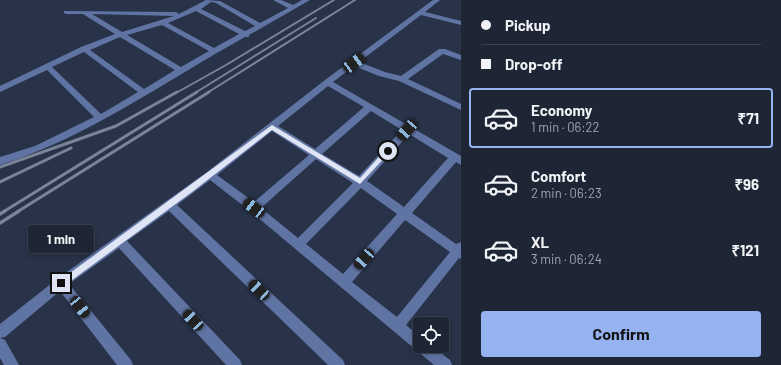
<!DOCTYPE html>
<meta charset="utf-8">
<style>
:root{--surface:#1e2636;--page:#2b3242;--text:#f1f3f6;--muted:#a1a5ad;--line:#3c4351;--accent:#95b2f1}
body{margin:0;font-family:Barlow,sans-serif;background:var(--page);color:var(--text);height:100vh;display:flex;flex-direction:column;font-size:15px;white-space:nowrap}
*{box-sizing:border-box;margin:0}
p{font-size:13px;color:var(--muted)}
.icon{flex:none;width:22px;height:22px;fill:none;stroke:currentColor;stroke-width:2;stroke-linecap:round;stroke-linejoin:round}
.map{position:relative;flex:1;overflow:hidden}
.drawer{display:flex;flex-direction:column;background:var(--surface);width:320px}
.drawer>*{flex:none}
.top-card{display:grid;align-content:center;height:88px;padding:0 20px;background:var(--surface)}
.tools{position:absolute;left:413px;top:317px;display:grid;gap:8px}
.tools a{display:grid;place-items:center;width:36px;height:36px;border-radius:4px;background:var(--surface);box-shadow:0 2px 6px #0003,0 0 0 1px var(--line);font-size:20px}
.end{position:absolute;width:18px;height:18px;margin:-9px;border:5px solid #dfe5f4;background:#111;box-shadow:0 0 0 2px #111}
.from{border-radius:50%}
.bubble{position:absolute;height:28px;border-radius:4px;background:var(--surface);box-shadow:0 2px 6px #0003,0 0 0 1px var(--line);font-size:13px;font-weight:700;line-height:28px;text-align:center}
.car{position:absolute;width:12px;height:24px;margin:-12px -6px;border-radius:5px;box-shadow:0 0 3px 1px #0007;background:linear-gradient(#222 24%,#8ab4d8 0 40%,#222 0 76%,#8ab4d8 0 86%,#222 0)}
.top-card b{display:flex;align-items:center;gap:14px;height:38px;font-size:15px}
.top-card b+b{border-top:1px solid var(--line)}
.top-card i{width:10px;height:10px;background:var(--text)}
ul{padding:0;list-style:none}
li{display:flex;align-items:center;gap:12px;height:60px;margin:0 8px 6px;padding:0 12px;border:2px solid transparent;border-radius:4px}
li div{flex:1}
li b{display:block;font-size:15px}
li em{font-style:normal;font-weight:700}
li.active{border-color:var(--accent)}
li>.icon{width:36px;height:36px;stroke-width:1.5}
.button{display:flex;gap:8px;margin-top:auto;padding:8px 20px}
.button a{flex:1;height:46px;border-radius:4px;background:var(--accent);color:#111;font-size:16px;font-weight:700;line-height:46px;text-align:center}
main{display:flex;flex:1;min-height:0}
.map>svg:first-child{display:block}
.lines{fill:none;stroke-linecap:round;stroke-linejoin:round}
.minor{fill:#6074a4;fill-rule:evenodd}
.rail-far2{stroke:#7b8396;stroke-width:2}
.rail-far1{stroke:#7b8396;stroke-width:3}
.rail{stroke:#7b8396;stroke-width:3.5}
.route{fill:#dfe5f4}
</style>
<main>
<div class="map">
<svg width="461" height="365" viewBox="0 0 461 365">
<rect width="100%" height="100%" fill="#283248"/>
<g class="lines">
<g class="minor">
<path d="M206,0l14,1 40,22 28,-15 -15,-8h8l12,5 9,-5h8l-61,35v2h-4c-80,44 -156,100 -245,128v-8l35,-11 59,-29 -47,-47 -47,22v-6l81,-39 34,-13 -32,-20h-17l-2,-1v-2l112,1 3,2zM211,2l5,1 39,23 -10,5 -44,-22zM196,11l43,23 -25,14 -46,-25zM92,14l82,2 -52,16zM162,25l47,26 -28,16 -54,-32zM120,37l55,33 -31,19 -54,-39zM84,52l54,40 -37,22 -49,-47z"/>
<path d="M433,0h7l-15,12 36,9v4l-40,-10 -62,47 26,10 16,4 38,-27h6l16,6v5l-18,-6 -35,25 53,25v6l-62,-29 -20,-5 -25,-10 -21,16 128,74v9l-5,-3 -44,51 44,31 5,-2v17l-2,-1 -53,67 14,12v9h12l18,14 2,5h-18l-184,-154 -40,-31 -33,25 166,155 2,5h-17l-159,-154 -42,30 113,119 2,5h-16l-107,-117 -50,36 62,76 2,5h-16l-57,-74 -55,46 -5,1 5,2 14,25h-15l-4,-7v-34l57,-45 150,-107 118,-92zM328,86l36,21 -49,42 -37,-23zM371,111l31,19 -43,46 -37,-22zM272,131l37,24 -55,47 -37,-27zM409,134l39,24 -44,49 -37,-26zM316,159l37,24 -55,55 -37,-30zM361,188l36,26 -54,60 -37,-30zM405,220l45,32 -53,65 -45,-35z"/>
</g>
<g class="rail-far2">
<polyline points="176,93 226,65 334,0"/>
<polyline points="195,93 316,18"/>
<polyline points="207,93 355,0"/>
</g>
<g class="rail-far1">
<polyline points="0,167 116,126 177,92"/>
<polyline points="0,182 71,148"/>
<polyline points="3,212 197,92"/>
<polyline points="17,212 209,92"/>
</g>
<g class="rail">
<polyline points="0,214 5,211"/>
<polyline points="0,223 19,211"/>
</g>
</g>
<polygon class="route" points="272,125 360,178 386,149 388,148 391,151 360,184 272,130 192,192 64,286 59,286 59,281"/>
</svg>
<div class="tools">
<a><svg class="icon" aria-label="locate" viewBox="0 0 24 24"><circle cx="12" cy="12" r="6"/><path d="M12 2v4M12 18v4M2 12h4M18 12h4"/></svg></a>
</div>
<i class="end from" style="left:388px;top:151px"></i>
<i class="end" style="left:61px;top:283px"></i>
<div class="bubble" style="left:28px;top:225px;width:66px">1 min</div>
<i class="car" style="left:354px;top:63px;rotate:54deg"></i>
<i class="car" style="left:407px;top:130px;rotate:222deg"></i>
<i class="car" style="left:254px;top:208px;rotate:307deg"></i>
<i class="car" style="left:364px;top:259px;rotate:222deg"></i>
<i class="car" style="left:259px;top:290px;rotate:313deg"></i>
<i class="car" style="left:80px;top:307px;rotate:142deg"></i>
<i class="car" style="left:193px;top:320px;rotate:317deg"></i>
</div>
<section class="drawer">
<div class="top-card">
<b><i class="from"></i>Pickup</b>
<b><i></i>Drop-off</b>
</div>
<ul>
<li class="active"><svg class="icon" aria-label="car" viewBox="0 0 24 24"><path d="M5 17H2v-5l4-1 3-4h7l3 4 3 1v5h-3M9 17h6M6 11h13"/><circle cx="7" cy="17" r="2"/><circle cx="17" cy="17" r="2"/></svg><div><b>Economy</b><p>1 min · 06:22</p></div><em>₹71</em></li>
<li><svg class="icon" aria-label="car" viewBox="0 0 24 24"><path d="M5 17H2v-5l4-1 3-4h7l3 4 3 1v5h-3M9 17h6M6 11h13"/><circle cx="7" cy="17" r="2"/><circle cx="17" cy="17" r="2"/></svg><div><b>Comfort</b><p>2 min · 06:23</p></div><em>₹96</em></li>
<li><svg class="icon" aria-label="car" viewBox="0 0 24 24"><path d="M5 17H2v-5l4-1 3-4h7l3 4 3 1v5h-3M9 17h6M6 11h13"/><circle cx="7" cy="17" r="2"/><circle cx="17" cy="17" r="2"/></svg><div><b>XL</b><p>3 min · 06:24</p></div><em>₹121</em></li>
</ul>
<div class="button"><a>Confirm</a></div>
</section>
</main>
